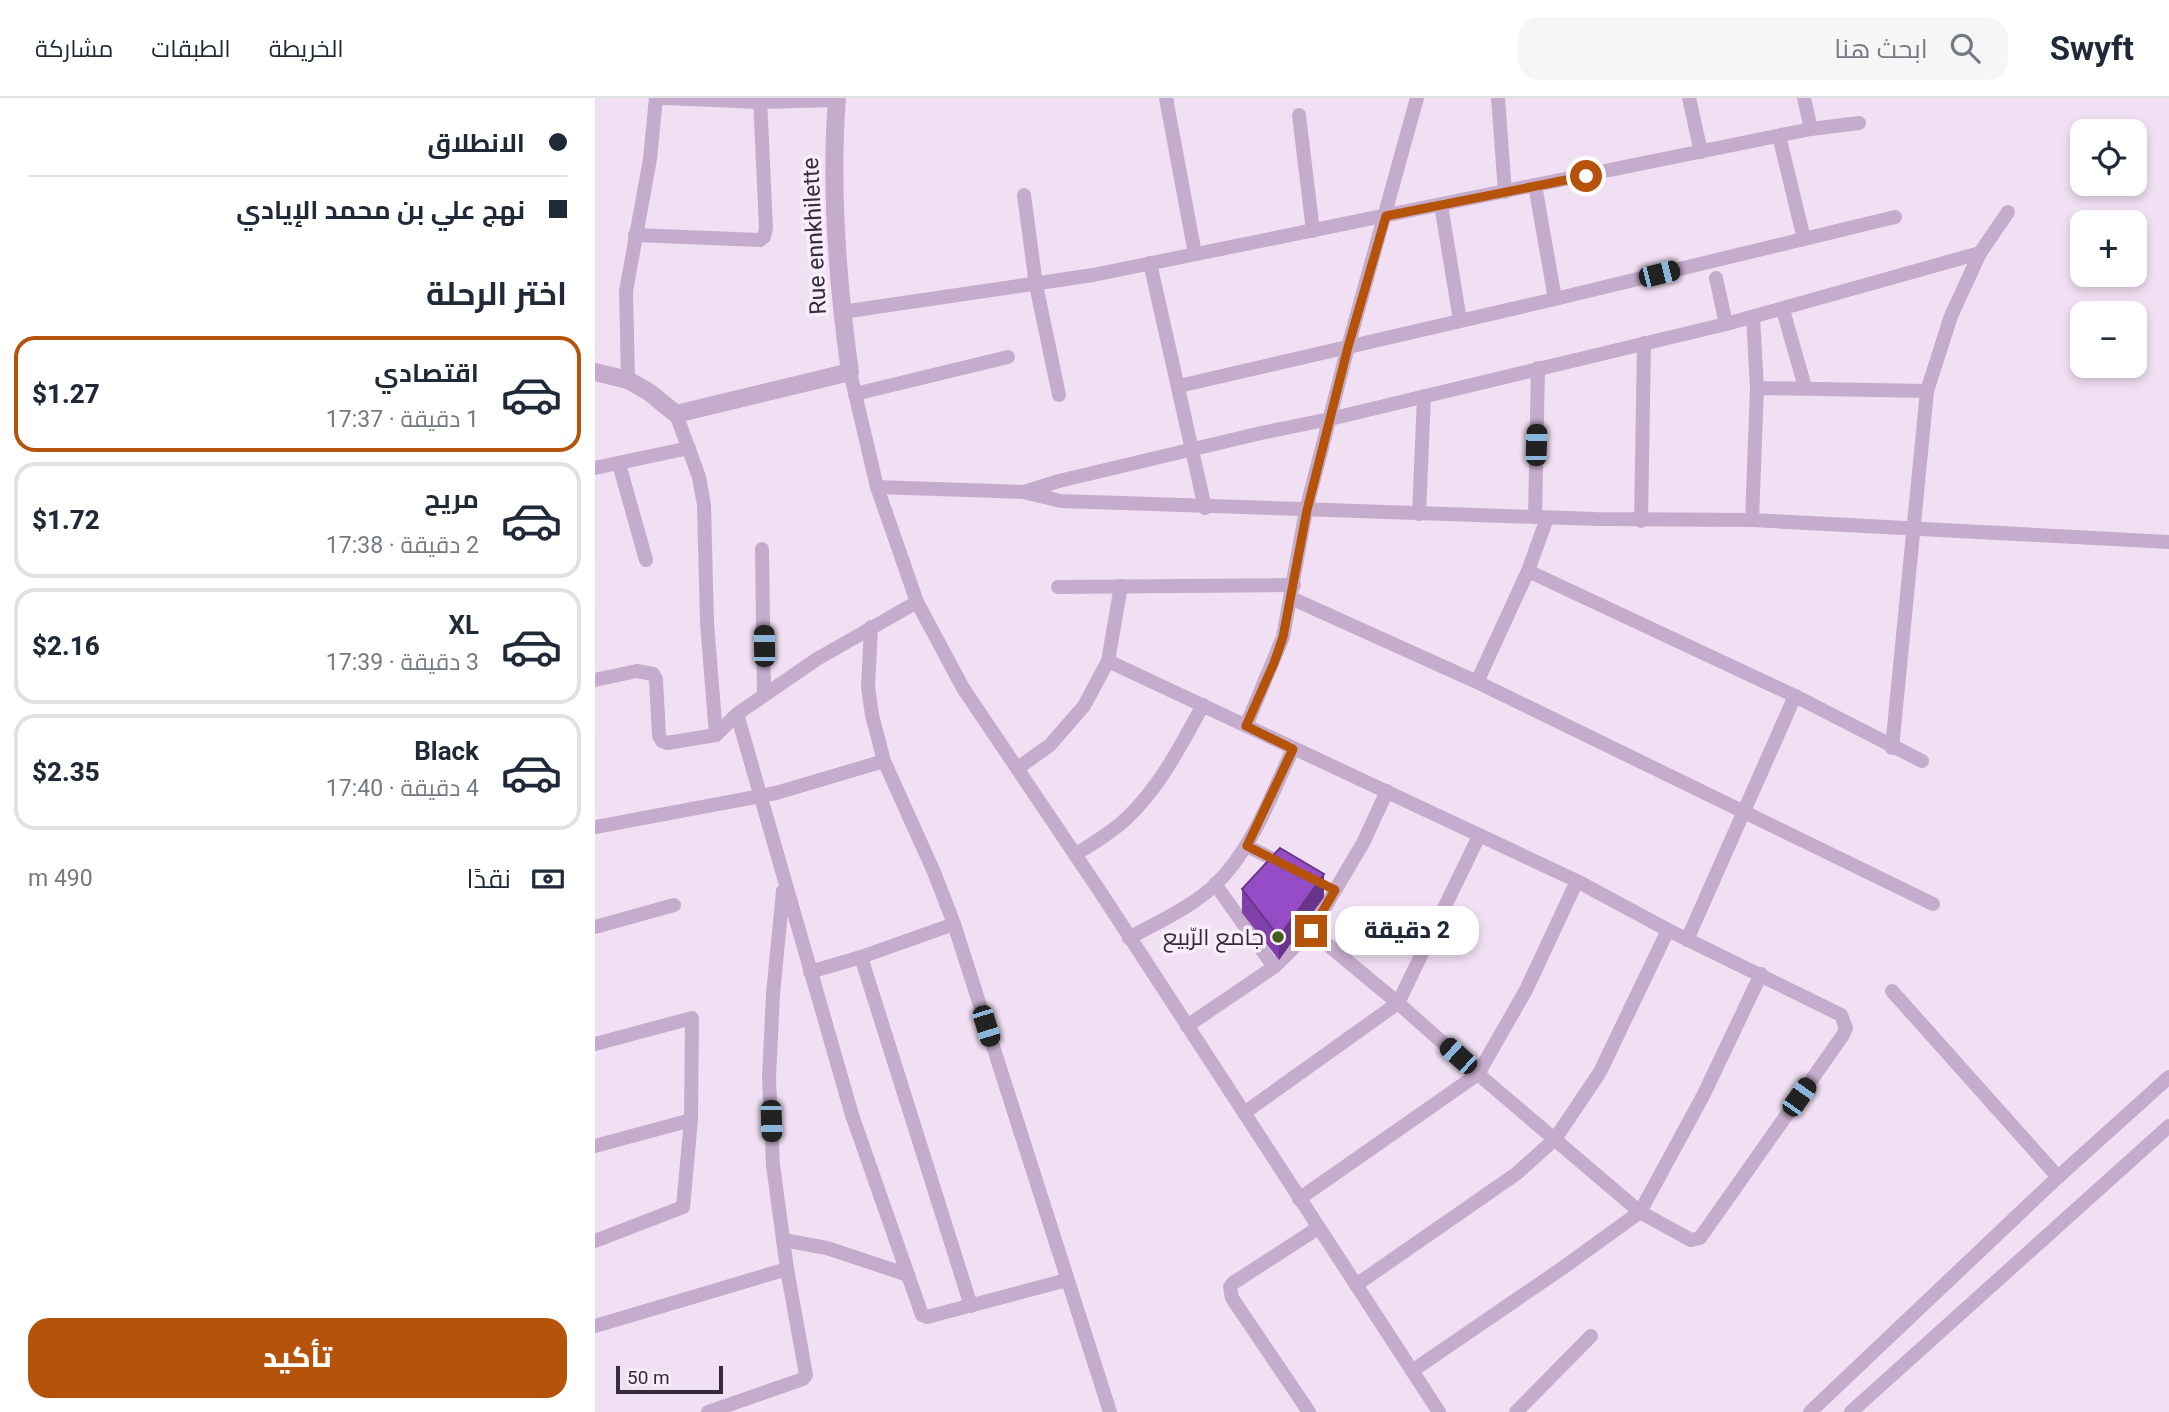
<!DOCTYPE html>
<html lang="ar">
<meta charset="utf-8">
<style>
:root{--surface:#fff;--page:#f6f6f7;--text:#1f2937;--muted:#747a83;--line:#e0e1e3;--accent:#b45309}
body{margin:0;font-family:Roboto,Cairo,sans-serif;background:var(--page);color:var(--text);direction:rtl;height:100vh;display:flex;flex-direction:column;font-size:26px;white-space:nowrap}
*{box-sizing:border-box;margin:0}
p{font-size:23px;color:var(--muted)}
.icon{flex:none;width:38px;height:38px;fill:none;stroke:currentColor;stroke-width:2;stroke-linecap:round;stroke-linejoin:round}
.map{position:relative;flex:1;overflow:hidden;direction:ltr}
.sheet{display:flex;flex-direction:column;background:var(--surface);width:595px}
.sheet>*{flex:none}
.hud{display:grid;align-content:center;height:154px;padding:0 28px;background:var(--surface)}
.controls{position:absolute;left:1475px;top:21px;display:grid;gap:14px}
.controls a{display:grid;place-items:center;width:77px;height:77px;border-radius:14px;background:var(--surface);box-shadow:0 4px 10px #0003;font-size:35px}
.scale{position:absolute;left:21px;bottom:18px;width:107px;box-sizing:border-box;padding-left:7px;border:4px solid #352b3a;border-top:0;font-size:19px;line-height:24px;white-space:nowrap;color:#352b3a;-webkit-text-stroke:5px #f9edfb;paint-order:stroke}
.end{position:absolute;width:32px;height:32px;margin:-16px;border:9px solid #b45309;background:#fff;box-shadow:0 0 0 4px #fff}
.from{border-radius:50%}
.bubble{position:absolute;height:49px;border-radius:21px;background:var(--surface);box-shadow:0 4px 10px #0003;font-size:23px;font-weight:800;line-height:49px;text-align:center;direction:rtl}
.car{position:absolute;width:21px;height:42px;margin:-21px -10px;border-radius:9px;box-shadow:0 0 5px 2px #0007;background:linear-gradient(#222 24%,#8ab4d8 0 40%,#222 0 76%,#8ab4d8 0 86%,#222 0)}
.hud b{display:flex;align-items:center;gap:24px;height:66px;font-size:26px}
.hud b+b{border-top:2px solid var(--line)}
.hud i{width:18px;height:18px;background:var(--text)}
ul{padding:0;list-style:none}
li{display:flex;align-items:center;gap:21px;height:116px;margin:0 14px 10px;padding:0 14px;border:4px solid var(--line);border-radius:21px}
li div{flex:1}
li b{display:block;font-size:26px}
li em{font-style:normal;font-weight:800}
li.on{border-color:var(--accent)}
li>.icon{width:63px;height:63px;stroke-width:1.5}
h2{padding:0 28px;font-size:32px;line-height:84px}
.pay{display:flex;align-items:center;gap:18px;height:77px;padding:0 28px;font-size:26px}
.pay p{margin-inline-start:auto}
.primary-button{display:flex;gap:14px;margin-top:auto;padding:14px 28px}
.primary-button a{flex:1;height:80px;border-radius:21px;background:var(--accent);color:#fff;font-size:28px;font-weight:800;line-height:80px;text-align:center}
header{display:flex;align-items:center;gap:42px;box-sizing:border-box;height:98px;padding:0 35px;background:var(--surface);border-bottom:2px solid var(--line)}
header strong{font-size:33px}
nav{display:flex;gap:38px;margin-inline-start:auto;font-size:24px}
.search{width:490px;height:63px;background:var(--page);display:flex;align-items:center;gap:18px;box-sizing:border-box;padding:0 24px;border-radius:21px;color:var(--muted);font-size:26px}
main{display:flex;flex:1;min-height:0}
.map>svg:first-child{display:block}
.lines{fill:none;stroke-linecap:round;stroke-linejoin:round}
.minor{stroke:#c6accc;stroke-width:14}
.tertiary{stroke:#c6accc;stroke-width:18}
.wall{fill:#8041aa}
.shaded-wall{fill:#68358b}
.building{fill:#954cc6;stroke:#68358b;stroke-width:2}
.route{stroke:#b45309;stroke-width:9}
.poi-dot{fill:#435c20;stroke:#f9edfb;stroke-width:2.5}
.labels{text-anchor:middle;stroke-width:7;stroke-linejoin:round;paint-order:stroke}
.street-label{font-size:23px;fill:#352b3a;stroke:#f9edfb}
.poi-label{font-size:23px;fill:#352b3a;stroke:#f9edfb;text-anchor:end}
</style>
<header>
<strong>Swyft</strong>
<div class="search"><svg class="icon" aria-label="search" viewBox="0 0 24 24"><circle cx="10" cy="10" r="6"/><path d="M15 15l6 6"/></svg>ابحث هنا</div>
<nav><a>الخريطة</a><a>الطبقات</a><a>مشاركة</a></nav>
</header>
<main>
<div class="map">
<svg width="1574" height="1314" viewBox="0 0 1574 1314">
<rect width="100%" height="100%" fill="#f1e0f3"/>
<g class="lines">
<g class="minor">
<polyline points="69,0 165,4 242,2"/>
<polyline points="571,0 600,156"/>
<polyline points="903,0 910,94"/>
<polyline points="1094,0 1106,54"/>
<polyline points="1209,0 1216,31"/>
<polyline points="704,17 718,133"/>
<polyline points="1184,38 1209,141"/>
<polyline points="940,87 960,201"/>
<polyline points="429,97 441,187 464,297"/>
<polyline points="846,107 865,222"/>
<polyline points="40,137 165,142 169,139 171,130 165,0"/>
<polyline points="555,165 610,410"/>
<polyline points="1121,180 1131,226"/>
<polyline points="1188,212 1210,289"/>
<polyline points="247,214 498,177 1216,31 1264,25"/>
<polyline points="255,274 282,389 322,504 368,590 508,798 844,1314"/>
<polyline points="33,282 31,193 55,61 61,0"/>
<polyline points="584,288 960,201 1300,119"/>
<polyline points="1162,290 1332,293"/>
<polyline points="260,296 413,259"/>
<polyline points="81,316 104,379 109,407 112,525 121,637"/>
<polyline points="24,366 51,462"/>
<polyline points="0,370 94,350"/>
<polyline points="282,389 428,394 466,403 1001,421 1157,422 1574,444"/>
<polyline points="429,394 464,383 666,335 735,321 1131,226 1385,155"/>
<polyline points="824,416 829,298"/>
<polyline points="940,419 943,270"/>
<polyline points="1157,422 1162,290 1158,219"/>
<polyline points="1046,423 1049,245"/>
<polyline points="167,451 169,596"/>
<polyline points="933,473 1200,598 1327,663"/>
<polyline points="463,489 699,487"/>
<polyline points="696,500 882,584 1338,806"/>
<polyline points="322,504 222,561 142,616 257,1017 327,1217 332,1219 472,1182"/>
<polyline points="276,529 273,589 277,617 289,663 339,774 359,826 515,1314"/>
<polyline points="513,563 982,783 1073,832 1246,917 1251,930 1248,937 1105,1140 1096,1142 1045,1114 883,976 803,905 716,833"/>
<polyline points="0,582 42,573 58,576 61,581 64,638 67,643 72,645 121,637 142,616"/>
<polyline points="882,584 933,473 952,420"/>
<polyline points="651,628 688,539 711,412 753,249 822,0"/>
<polyline points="1297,650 1332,293 1356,218 1385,155 1413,114"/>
<polyline points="423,670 455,647 489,608 513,563 526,488"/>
<polyline points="0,729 181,695 289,663"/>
<polyline points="652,748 692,768"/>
<path d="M480,757c18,-12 38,-23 53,-38 33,-32 53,-72 75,-112"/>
<polyline points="620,786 679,869"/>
<polyline points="0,829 79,807"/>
<path d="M534,840c29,-16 63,-31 87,-54 37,-36 55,-89 77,-135"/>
<polyline points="1092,842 1200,598"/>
<polyline points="266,859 376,1208"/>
<polyline points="215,874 266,859 359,826"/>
<polyline points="1297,893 1463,1079"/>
<polyline points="592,928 679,869 716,833 768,745 792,693"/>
<polyline points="0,946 97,920 96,1022 88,1109 0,1143"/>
<polyline points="649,1015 803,905 884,738"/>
<polyline points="0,1048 96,1022"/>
<polyline points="704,1101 883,976 931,892 982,783"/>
<polyline points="188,1142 232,1150 313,1177"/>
<polyline points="761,1187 921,1076 960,1041 1005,974 1073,832"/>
<polyline points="0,1228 192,1171"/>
<polyline points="817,1273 969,1169 1045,1114 1109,996 1166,876"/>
<polyline points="113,1314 208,1281 211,1277 192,1171 178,1067 174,980 178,896 188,793"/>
<polyline points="714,1314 637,1200 635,1189 638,1185 723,1130"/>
<polyline points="921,1314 996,1238"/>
<polyline points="1215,1314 1463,1079 1574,979"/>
<polyline points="1256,1314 1574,1028"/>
</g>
<path class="tertiary" d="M0,274l33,8 21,12 27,22 174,-42c-13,-92 -20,-182 -13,-274"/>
</g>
<polygon class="wall" points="647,791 729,799 684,862 647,815"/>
<polygon class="shaded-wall" points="729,776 729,799 684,862 684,839"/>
<polygon class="building" points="685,750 729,776 684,839 647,791"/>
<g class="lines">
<polyline class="route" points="716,833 740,792 652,748 698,651 651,628 679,565 688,539 712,412 753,249 791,118 991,78"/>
</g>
<circle class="poi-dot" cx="683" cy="839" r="7"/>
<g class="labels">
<g class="street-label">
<text transform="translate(219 138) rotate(-93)" y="8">Rue ennkhilette</text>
</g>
<g class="poi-label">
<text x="669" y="847">جامع الرّبيع</text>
</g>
</g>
</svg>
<div class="controls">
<a><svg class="icon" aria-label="locate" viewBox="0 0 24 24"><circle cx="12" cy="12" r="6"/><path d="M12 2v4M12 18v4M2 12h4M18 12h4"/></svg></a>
<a>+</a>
<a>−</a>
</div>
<div class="scale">50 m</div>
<i class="end from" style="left:991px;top:78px"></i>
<i class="end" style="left:716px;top:833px"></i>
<div class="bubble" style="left:740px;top:808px;width:144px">2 دقيقة</div>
<i class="car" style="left:1064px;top:176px;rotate:76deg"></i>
<i class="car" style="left:941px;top:347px;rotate:2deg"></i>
<i class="car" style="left:169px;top:548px;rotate:359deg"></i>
<i class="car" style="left:391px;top:928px;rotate:163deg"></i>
<i class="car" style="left:863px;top:958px;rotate:312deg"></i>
<i class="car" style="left:1204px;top:999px;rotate:35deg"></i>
<i class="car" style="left:176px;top:1023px;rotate:178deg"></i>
</div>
<section class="sheet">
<div class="hud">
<b><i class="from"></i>الانطلاق</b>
<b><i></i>نهج علي بن محمد الإيادي</b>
</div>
<h2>اختر الرحلة</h2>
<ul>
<li class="on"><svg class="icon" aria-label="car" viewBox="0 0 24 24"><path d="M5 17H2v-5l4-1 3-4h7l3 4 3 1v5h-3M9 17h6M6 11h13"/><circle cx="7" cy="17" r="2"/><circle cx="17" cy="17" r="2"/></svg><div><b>اقتصادي</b><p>1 دقيقة · 17:37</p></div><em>$1.27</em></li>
<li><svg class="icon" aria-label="car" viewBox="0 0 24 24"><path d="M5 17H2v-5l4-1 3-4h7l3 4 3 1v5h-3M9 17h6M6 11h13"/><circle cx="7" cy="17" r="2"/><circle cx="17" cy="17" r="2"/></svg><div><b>مريح</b><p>2 دقيقة · 17:38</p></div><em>$1.72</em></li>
<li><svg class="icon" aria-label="car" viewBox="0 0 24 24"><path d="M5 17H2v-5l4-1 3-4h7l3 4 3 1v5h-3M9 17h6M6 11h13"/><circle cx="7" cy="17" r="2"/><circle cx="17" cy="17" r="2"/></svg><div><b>XL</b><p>3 دقيقة · 17:39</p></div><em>$2.16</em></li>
<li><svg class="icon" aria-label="car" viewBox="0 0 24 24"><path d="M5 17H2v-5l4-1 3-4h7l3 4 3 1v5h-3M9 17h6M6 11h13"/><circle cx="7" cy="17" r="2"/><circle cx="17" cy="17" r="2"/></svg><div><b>Black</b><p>4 دقيقة · 17:40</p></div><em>$2.35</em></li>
</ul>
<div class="pay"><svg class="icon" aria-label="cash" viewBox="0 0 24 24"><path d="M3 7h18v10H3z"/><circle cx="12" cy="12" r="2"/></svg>نقدًا<p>490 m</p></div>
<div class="primary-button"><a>تأكيد</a></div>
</section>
</main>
